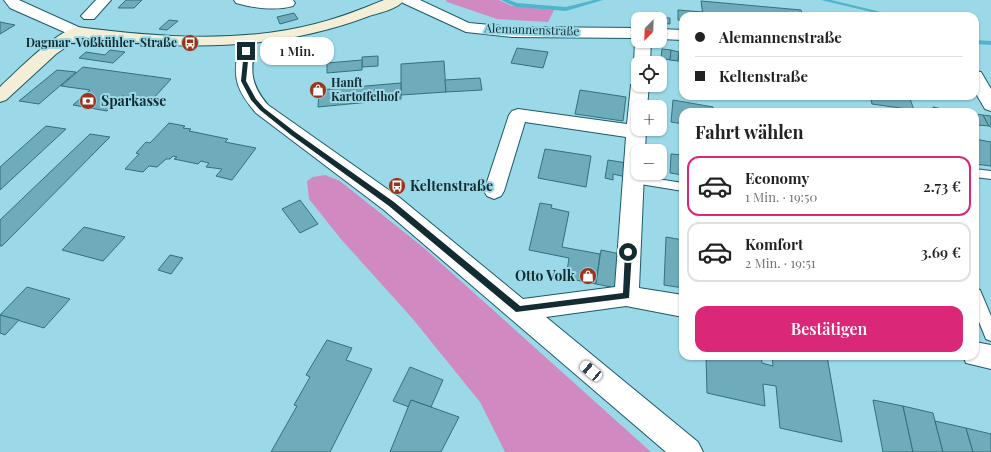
<!DOCTYPE html>
<html lang="de">
<meta charset="utf-8">
<style>
:root{--surface:#fff;--page:#f6f6f6;--text:#222;--muted:#767676;--line:#e0e0e0;--accent:#db2777}
body{margin:0;font-family:"Playfair Display",serif;background:var(--page);color:var(--text);height:100vh;display:flex;flex-direction:column;font-size:15px;white-space:nowrap}
*{box-sizing:border-box;margin:0}
p{font-size:13px;color:var(--muted)}
.icon{flex:none;width:22px;height:22px;fill:none;stroke:currentColor;stroke-width:2;stroke-linecap:round;stroke-linejoin:round}
.map{position:relative;flex:1;overflow:hidden}
.side{position:absolute;left:679px;top:108px;width:300px;height:252px;display:flex;flex-direction:column;background:var(--surface);border-radius:12px;box-shadow:0 1px 3px #0004}
.side>*{flex:none}
.banner{position:absolute;left:679px;top:12px;width:300px;height:88px;border-radius:12px;box-shadow:0 1px 3px #0004;display:grid;align-content:center;height:88px;padding:0 16px;background:var(--surface)}
.needle{width:26px;rotate:203deg}
.controls{position:absolute;left:631px;top:12px;display:grid;gap:8px}
.controls a{display:grid;place-items:center;width:36px;height:36px;border-radius:8px;background:var(--surface);box-shadow:0 1px 3px #0004;font-size:20px}
.end{position:absolute;width:18px;height:18px;margin:-9px;border:5px solid #122c32;background:#fff;box-shadow:0 0 0 2px #fff}
.from{border-radius:50%}
.bubble{position:absolute;height:28px;border-radius:12px;background:var(--surface);box-shadow:0 1px 3px #0004;font-size:13px;font-weight:600;line-height:28px;text-align:center}
.car{position:absolute;width:12px;height:24px;margin:-12px -6px;border-radius:5px;box-shadow:0 0 3px 1px #0007;background:linear-gradient(#fff 24%,#345 0 40%,#fff 0 76%,#345 0 86%,#fff 0)}
.banner b{display:flex;align-items:center;gap:14px;height:38px;font-size:15px}
.banner b+b{border-top:1px solid var(--line)}
.banner i{width:10px;height:10px;background:var(--text)}
ul{padding:0;list-style:none}
li{display:flex;align-items:center;gap:12px;height:60px;margin:0 8px 6px;padding:0 8px;border:2px solid var(--line);border-radius:12px}
li div{flex:1}
li b{display:block;font-size:15px}
li em{font-style:normal;font-weight:600}
li.selected{border-color:var(--accent)}
li>.icon{width:36px;height:36px;stroke-width:1.5}
h2{padding:0 16px;font-size:18px;line-height:48px}
.cta{display:flex;gap:8px;margin-top:auto;padding:8px 16px}
.cta a{flex:1;height:46px;border-radius:12px;background:var(--accent);color:#fff;font-size:16px;font-weight:600;line-height:46px;text-align:center}
.map>svg:first-child{display:block}
.green{fill:#d08ac1}
.lines{fill:none;stroke-linecap:round;stroke-linejoin:round}
.stream{fill:#4fb5cc;fill-rule:evenodd}
.building{fill:#6facbb;stroke:#32707d}
.lane-casing{stroke:#1a5a68;stroke-width:2}
.street-casing{stroke:#1a5a68;stroke-width:2}
.secondary-casing{stroke:#1a5a68;stroke-width:2}
.lane{fill:#fff;fill-rule:evenodd}
.street{fill:#fff;fill-rule:evenodd}
.secondary{fill:#f5eed7;fill-rule:evenodd}
.route{fill:#122c32}
.labels{text-anchor:middle;stroke-width:4;stroke-linejoin:round;paint-order:stroke}
.far-street-label{font-size:12px;fill:#122c32;stroke:#9bd9e8}
.far-poi-label{font-size:12px;font-weight:bold;fill:#122c32;stroke:#9bd9e8;text-anchor:end}
.poi-label{font-size:14px;font-weight:bold;fill:#122c32;stroke:#9bd9e8;text-anchor:start}
</style>
<div class="map">
<svg width="991" height="452" viewBox="0 0 991 452">
<rect width="100%" height="100%" fill="#9bd9e8"/>
<g class="green">
<polygon points="446,0 499,0 512,6 554,10 548,22 497,19 447,2"/>
<polygon points="325,175 340,181 424,248 651,452 505,452 480,402 412,318 340,238 309,199 307,181 313,177"/>
</g>
<g class="lines">
<g class="stream">
<polygon points="501,0 509,0 517,3 566,7 594,0 603,0 566,11 516,7"/>
<polygon points="821,0 831,0 898,16 888,16"/>
<polygon points="975,40 991,41 991,45 975,44"/>
</g>
</g>
<g class="building">
<polygon points="126,0 142,0 134,8 118,8"/>
<polygon points="701,1 801,10 803,15 813,16 703,16"/>
<polygon points="678,10 703,12 703,16 683,16 683,21 678,20"/>
<polygon points="294,13 298,19 280,24 277,17"/>
<polygon points="657,17 670,18 670,24 660,23 660,19 657,19"/>
<polygon points="169,20 178,21 167,30 159,29"/>
<polygon points="0,22 15,25 0,34"/>
<polygon points="517,48 548,52 543,68 511,63"/>
<polygon points="662,49 671,50 670,60 661,58"/>
<polygon points="110,50 125,52 113,63 79,58 86,52 105,55"/>
<polygon points="671,50 679,52 678,61 670,60"/>
<polygon points="679,52 683,52 683,61 678,61"/>
<polygon points="378,56 378,66 362,67 362,57"/>
<polygon points="362,60 362,70 327,73 327,63"/>
<polygon points="444,61 446,92 401,95 401,64"/>
<polygon points="83,67 171,79 152,100 122,96 107,111 73,105 90,90 61,86"/>
<polygon points="57,70 76,72 39,104 19,101"/>
<polygon points="480,78 482,90 446,92 445,80"/>
<polygon points="401,83 401,99 318,107 319,90"/>
<polygon points="580,90 626,97 623,121 575,114"/>
<polygon points="870,96 909,96 914,110 872,104"/>
<polygon points="673,100 713,107 713,112 683,112 683,124 671,122"/>
<polygon points="933,107 942,109 944,112 934,112"/>
<polygon points="975,114 983,115 989,126 978,125"/>
<polygon points="983,115 991,116 991,127 989,126"/>
<polygon points="169,123 185,126 183,128 191,129 189,131 228,139 225,142 256,148 232,180 216,176 222,169 206,167 209,163 201,161 198,164 174,159 177,157 173,156 170,159 166,159 157,167 149,166 143,172 125,169 139,154 136,153 146,142 150,143"/>
<polygon points="46,126 66,129 0,190 0,167"/>
<polygon points="90,134 110,137 2,246 0,246 0,220"/>
<polygon points="975,139 991,142 991,166 975,164"/>
<polygon points="545,149 591,156 586,187 538,178"/>
<polygon points="671,154 683,155 683,178 683,175 670,173"/>
<polygon points="608,160 627,163 626,177 613,174 613,180 605,178"/>
<polygon points="300,200 318,224 300,233 282,209"/>
<polygon points="540,203 552,205 551,208 569,212 562,247 600,254 596,284 566,278 569,258 529,250"/>
<polygon points="84,227 125,237 103,261 62,250"/>
<polygon points="666,237 683,240 683,288 664,285"/>
<polygon points="601,250 620,254 616,288 596,284"/>
<polygon points="170,255 183,258 171,274 158,270"/>
<polygon points="27,287 70,299 44,328 0,315"/>
<polygon points="0,315 19,320 5,335 0,333"/>
<polygon points="327,340 352,348 346,360 372,369 330,452 271,452 297,406 294,405 310,377 306,375"/>
<polygon points="706,356 761,356 762,363 773,366 772,356 827,356 842,442 780,428 776,386 763,384 765,406 707,393"/>
<polygon points="410,367 443,380 431,407 411,400 409,407 393,401"/>
<polygon points="411,400 459,417 441,452 390,452"/>
<polygon points="873,400 903,406 913,452 883,452"/>
<polygon points="903,406 933,413 943,452 913,452"/>
<polygon points="935,421 966,428 973,452 943,452"/>
<polygon points="966,428 991,434 991,452 973,452"/>
</g>
<g class="lines">
<g class="lane-casing">
<g id="lane">
<polygon points="975,169 991,171 991,179 975,177"/>
<polygon points="632,175 683,183 683,191 628,182 626,179 628,176"/>
<polygon points="975,288 980,290 991,316 991,341 986,339 975,312"/>
</g>
</g>
<g class="street-casing">
<g id="street">
<polygon points="4,0 19,0 83,29 85,32 83,35 71,35 10,8"/>
<polygon points="96,0 111,0 94,19 84,19 81,16"/>
<path d="M234,0h59l2,3 -2,3c-18,5 -39,2 -57,-3z"/>
<polygon points="401,0 420,0 469,23 512,27 638,28 638,41 651,41 650,63 638,63 638,67 634,63 635,41 637,38 512,37 466,32 403,3"/>
<polygon points="660,29 683,30 683,40 660,39"/>
<path d="M248,35l6,2 2,3c-5,28 -8,42 12,65l132,93 123,101 92,-12 11,-150 -101,-15 -21,69 -3,5 -7,3 -7,-3 -3,-5 25,-76 3,-4 6,-2 109,15 4,-39 3,-4 4,-1v5h11l-2,22h-9v22h8l-1,22h-7v22h6l-5,115 44,7v22l-57,-11 -80,11 152,125 5,10h-37l-282,-242 -128,-97c-18,-21 -24,-34 -18,-61 1,-6 1,-11 4,-15z"/>
<polygon points="975,71 981,72 991,89 991,111 985,109 975,92"/>
<polygon points="975,342 991,345 991,369 966,363 963,356 975,356"/>
</g>
</g>
<g class="secondary-casing">
<path id="secondary" d="M384,0h20c-6,9 -25,13 -35,16 -94,36 -191,34 -289,21l-24,17 -50,46 -6,2v-15c18,-17 54,-54 77,-60 79,10 161,17 238,-3 24,-6 47,-15 69,-24z"/>
</g>
<use href="#lane" class="lane"/>
<use href="#street" class="street"/>
<use href="#secondary" class="secondary"/>
</g>
<polygon class="route" points="246,49 249,51 246,81 256,99 264,108 295,132 394,202 520,306 623,293 625,252 628,249 632,252 629,298 516,312 389,206 291,135 260,110 251,100 241,81 244,51"/>
<defs>
<g id="bus-disc" transform="scale(0.9)"><circle r="9.5" fill="#9b331a" stroke="#9bd9e8"/><path d="M-5-6H5V4H4V6H2V4H-2V6H-4V4H-5ZM-3.5-4V0h7V-4ZM-3.5 1.2v1.5H-2V1.2ZM2 1.2v1.5H3.5V1.2Z" fill="#fff"/></g>
<g id="shop-disc" transform="scale(0.9)"><circle r="9.5" fill="#9b331a" stroke="#9bd9e8"/><path d="M-5-2.5h2.3a2.7 3.5 0 0 1 5.4 0H5L5.5 6h-11ZM-1.5-2.5h3a1.5 2.3 0 0 0-3 0Z" fill="#fff"/></g>
<g id="bank-disc" transform="scale(0.9)"><circle r="9.5" fill="#9b331a" stroke="#9bd9e8"/><path d="M-6-4H6V4H-6ZM0-2.3a2.3 2.3 0 1 0 0 4.6a2.3 2.3 0 1 0 0-4.6Z" fill="#fff"/></g>
</defs>
<g fill-rule="evenodd">
<use href="#bus-disc" x="190" y="43"/>
<use href="#shop-disc" x="318" y="90"/>
<use href="#bank-disc" x="88" y="101"/>
<use href="#bus-disc" x="397" y="186"/>
<use href="#shop-disc" x="588" y="276"/>
</g>
<g class="labels">
<g class="far-street-label">
<text transform="translate(532 30) rotate(2)" y="4">Alemannenstraße</text>
</g>
<g class="far-poi-label">
<text x="177" y="47">Dagmar-Voßkühler-Straße</text>
<text x="331" y="87" text-anchor="start">Hanft<tspan x="331" dy="14">Kartoffelhof</tspan></text>
</g>
<g class="poi-label">
<text x="101" y="106">Sparkasse</text>
<text x="410" y="191">Keltenstraße</text>
<text x="575" y="281" text-anchor="end">Otto Volk</text>
</g>
</g>
</svg>
<div class="controls">
<a><svg class="needle" viewBox="-14 -14 28 28"><path d="M0-13l5 13h-10z" fill="#e53935"/><path d="M0 13l5-13h-10z" fill="#767676"/></svg></a>
<a><svg class="icon" aria-label="locate" viewBox="0 0 24 24"><circle cx="12" cy="12" r="6"/><path d="M12 2v4M12 18v4M2 12h4M18 12h4"/></svg></a>
<a>+</a>
<a>−</a>
</div>
<i class="end from" style="left:628px;top:252px"></i>
<i class="end" style="left:246px;top:51px"></i>
<div class="bubble" style="left:260px;top:37px;width:74px">1 Min.</div>
<i class="car" style="left:591px;top:371px;rotate:310deg"></i>
<div class="banner">
<b><i class="from"></i>Alemannenstraße</b>
<b><i></i>Keltenstraße</b>
</div>
<section class="side">
<h2>Fahrt wählen</h2>
<ul>
<li class="selected"><svg class="icon" aria-label="car" viewBox="0 0 24 24"><path d="M5 17H2v-5l4-1 3-4h7l3 4 3 1v5h-3M9 17h6M6 11h13"/><circle cx="7" cy="17" r="2"/><circle cx="17" cy="17" r="2"/></svg><div><b>Economy</b><p>1 Min. · 19:50</p></div><em>2.73 €</em></li>
<li><svg class="icon" aria-label="car" viewBox="0 0 24 24"><path d="M5 17H2v-5l4-1 3-4h7l3 4 3 1v5h-3M9 17h6M6 11h13"/><circle cx="7" cy="17" r="2"/><circle cx="17" cy="17" r="2"/></svg><div><b>Komfort</b><p>2 Min. · 19:51</p></div><em>3.69 €</em></li>
</ul>
<div class="cta"><a>Bestätigen</a></div>
</section>
</div>
